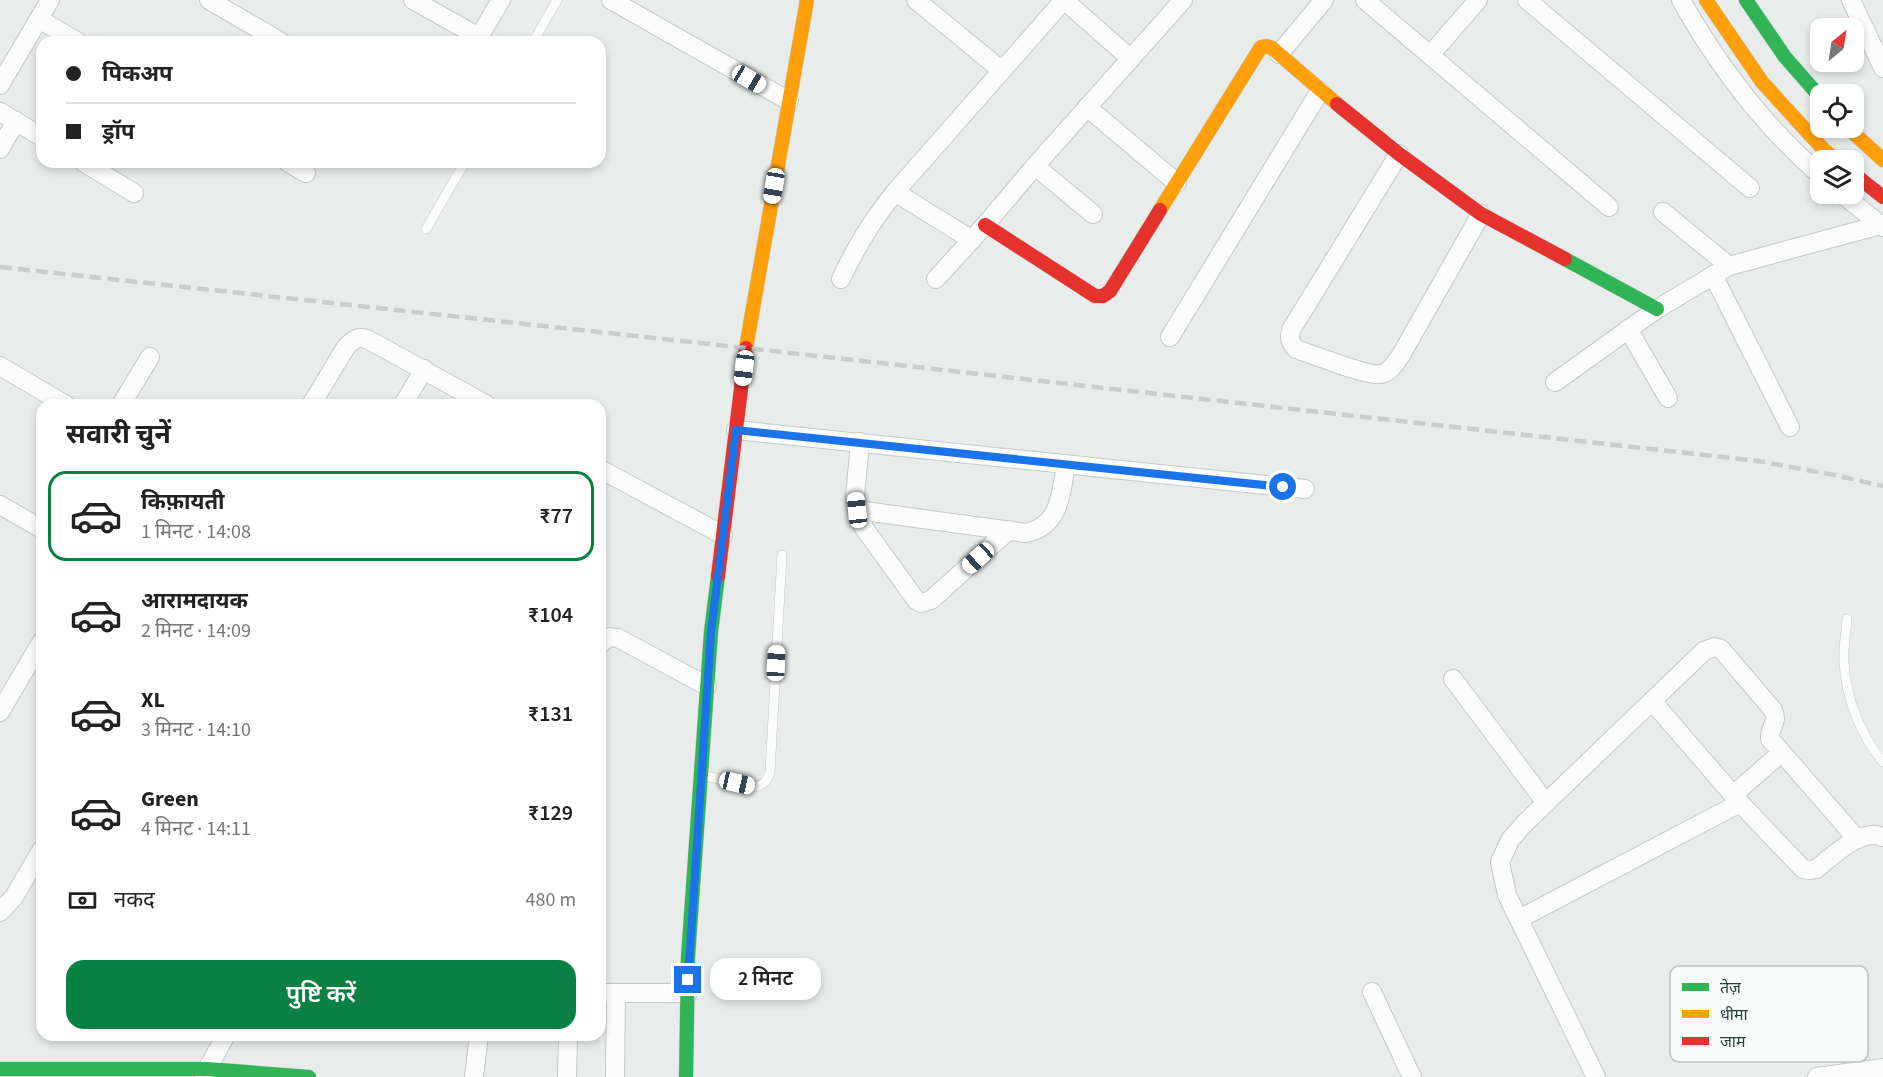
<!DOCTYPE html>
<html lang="hi">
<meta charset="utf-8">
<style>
:root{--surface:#fff;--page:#f6f6f6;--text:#222;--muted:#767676;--line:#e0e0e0;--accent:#0b8043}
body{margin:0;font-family:"Source Sans 3","Noto Sans Devanagari",sans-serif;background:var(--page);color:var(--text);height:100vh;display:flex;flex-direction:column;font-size:22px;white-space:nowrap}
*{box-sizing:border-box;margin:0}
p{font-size:20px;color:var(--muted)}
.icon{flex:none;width:33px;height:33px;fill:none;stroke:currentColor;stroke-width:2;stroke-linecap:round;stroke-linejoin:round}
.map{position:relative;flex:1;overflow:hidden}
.side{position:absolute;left:36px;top:399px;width:570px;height:642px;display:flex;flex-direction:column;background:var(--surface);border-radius:18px;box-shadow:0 3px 9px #0003}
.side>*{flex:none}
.guide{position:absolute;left:36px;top:36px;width:570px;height:132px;border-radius:18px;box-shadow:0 3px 9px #0003;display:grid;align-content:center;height:132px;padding:0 30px;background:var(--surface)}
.needle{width:39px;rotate:30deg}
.controls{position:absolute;left:1810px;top:18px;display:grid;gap:12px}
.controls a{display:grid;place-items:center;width:54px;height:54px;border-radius:12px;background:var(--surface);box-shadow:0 3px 9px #0003;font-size:30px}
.end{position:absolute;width:27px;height:27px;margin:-14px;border:8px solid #1a73e8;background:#fff;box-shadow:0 0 0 3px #fff}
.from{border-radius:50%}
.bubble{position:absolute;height:42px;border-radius:18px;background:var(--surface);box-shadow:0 3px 9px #0003;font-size:20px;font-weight:600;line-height:42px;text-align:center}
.car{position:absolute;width:18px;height:36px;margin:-18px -9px;border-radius:8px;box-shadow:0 0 4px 2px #0007;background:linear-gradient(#fff 24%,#345 0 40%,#fff 0 76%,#345 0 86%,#fff 0)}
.guide b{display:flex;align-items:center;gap:21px;height:57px;font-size:22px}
.guide b+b{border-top:2px solid var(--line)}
.guide i{width:15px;height:15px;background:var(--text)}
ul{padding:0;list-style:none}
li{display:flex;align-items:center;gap:18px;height:90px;margin:0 12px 9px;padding:0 18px;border:3px solid transparent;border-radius:18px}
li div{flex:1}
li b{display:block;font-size:22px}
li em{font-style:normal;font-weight:600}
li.current{border-color:var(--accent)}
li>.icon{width:54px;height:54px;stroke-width:1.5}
h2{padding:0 30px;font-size:27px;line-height:72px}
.pay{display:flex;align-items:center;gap:15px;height:66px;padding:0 30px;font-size:22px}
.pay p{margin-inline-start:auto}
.action{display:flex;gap:12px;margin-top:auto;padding:12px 30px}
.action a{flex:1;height:69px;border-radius:18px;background:var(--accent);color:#fff;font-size:24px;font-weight:600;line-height:69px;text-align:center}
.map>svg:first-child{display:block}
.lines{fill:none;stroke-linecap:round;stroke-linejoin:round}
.lane-casing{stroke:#c5cac8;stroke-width:10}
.street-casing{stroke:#c5cac8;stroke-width:20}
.fast-casing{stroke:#c3cbc8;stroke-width:15}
.slow-casing{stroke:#c3cbc8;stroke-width:15}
.jam-casing{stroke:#c3cbc8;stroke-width:15}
.lane{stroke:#fcfcfc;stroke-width:9}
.street{stroke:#fcfcfc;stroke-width:18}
.fast{stroke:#30b455;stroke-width:14}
.slow{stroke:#ff9f0a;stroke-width:14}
.jam{stroke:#e5322d;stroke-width:14}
.rail{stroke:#c9cdcc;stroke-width:4.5;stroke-dasharray:12 6;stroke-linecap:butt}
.route{stroke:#1a73e8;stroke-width:8}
.key{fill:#f7fbf9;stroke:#b8c4c0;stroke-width:1.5}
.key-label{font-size:16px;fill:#24423a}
</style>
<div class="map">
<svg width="1883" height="1077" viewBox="0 0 1883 1077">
<rect width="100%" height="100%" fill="#e8edeb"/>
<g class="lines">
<g class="lane-casing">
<g id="lane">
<polyline points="533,42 557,0"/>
<polyline points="426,229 465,162"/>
<path d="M1847,619c-1,14 -4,29 -3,43 2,36 16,72 39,100"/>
<path d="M701,775l53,12c10,-2 13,-6 16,-15l12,-217"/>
</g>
</g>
<g class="street-casing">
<g id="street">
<polyline points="209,0 281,42"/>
<polyline points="413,0 479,37"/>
<polyline points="611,0 789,101"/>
<polyline points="916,0 1001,70"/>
<polyline points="1064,0 1131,59"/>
<polyline points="1365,0 1609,207"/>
<polyline points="1527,0 1750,188"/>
<path d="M1681,0c37,66 83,126 140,176"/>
<polyline points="1851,0 1883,68"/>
<polyline points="39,19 78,42"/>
<polyline points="476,42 501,0"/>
<polyline points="1279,54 1324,0"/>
<polyline points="1431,54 1478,0"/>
<polyline points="0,85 50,0"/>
<polyline points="1087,107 1177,183"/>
<polyline points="0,112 42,137"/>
<polyline points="0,149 16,121"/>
<path d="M1399,154l-108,176c-2,9 -1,12 5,19 16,5 72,28 85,25 10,-2 15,-12 20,-19l80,-141"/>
<polyline points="83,162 134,193"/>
<polyline points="287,162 306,173"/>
<polyline points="1035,166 1093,214"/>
<polyline points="895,192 972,240"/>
<polyline points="1842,194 1883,227"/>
<polyline points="1663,212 1729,266"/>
<polyline points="1713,275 1790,427"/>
<path d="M841,279c16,-34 31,-58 54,-87l169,-192"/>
<polyline points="936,279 985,225 1035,166 1183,0"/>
<polyline points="1628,329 1668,398"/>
<polyline points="1170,337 1320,91"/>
<polyline points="0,366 66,405"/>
<polyline points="1555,382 1657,309 1729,266 1880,225"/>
<polyline points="121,405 150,357"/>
<path d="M311,405l35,-58c7,-7 11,-11 21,-8l120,66"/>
<polyline points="403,405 424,369"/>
<polyline points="736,430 1305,489"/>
<path d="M860,442l-5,55 2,13 169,23c35,-7 35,-41 40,-69"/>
<polyline points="600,469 723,535"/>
<polyline points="0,505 42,529"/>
<polyline points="857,510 864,528 916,600 921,603 931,600 1009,530"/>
<polyline points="600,645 608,637 618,638 707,686"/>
<polyline points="1453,679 1546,803"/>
<path d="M1652,701l88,102 63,66 6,1 7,-1c17,-13 45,-42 67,-32"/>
<polyline points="0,712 42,641"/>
<polyline points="1733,795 1781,753"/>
<polyline points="0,912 14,897 42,849"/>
<polyline points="1519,919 1740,803"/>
<polyline points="1372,992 1412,1077"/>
<polyline points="600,993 688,993"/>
<polyline points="204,1075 226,1035"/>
<polyline points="474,1077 479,1035"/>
<polyline points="567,1077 568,1035"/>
<polyline points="615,1077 616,993"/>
<path d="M1596,1077l-89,-182 -7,-33 10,-22 16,-18 178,-171 11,-4 6,2 52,61c6,14 -4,16 -3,29l87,100"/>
<polyline points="1817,1077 1883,1068"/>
</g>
</g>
<g class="fast-casing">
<g id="fast">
<polyline points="1746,0 1785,57 1821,98"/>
<polyline points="1565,259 1657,309"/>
<polyline points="0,1069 207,1069 309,1077"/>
<polyline points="686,1077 688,957 711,632 718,576"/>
</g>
</g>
<g class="slow-casing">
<g id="slow">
<polyline points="1706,0 1762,82 1824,150 1837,160"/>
<polyline points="1848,128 1883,160"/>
<polyline points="1160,210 1261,47 1266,46 1272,48 1337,104"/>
<polyline points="746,348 807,0"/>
</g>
</g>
<g class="jam-casing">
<g id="jam">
<polyline points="1337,104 1399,154 1481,214 1565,259"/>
<polyline points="1854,174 1883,197"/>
<polyline points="985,225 1095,296 1103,296 1110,291 1160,210"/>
<polyline points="718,576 746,348"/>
</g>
</g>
<use href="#lane" class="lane"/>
<use href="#street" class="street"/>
<use href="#fast" class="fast"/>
<use href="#slow" class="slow"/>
<use href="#jam" class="jam"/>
<polyline class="rail" points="0,267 746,348 1758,461 1834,475 1883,486"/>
</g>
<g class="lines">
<polyline class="route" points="688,980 711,632 736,430 1283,487"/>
</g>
<rect x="1670" y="966" width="198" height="96" rx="9" class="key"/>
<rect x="1682" y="983" width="27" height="8" fill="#30b455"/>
<rect x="1682" y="1010" width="27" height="8" fill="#ff9f0a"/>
<rect x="1682" y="1037" width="27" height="8" fill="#e5322d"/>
<g class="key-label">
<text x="1720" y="993">तेज़</text>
<text x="1720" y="1020">धीमा</text>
<text x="1720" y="1047">जाम</text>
</g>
</svg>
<div class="controls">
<a><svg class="needle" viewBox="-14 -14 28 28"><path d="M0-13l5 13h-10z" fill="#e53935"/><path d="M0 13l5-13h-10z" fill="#767676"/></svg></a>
<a><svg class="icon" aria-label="locate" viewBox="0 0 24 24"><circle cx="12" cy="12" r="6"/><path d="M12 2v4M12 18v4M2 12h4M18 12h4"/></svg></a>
<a><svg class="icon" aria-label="layers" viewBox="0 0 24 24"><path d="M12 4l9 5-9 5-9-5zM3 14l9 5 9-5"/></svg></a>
</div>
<i class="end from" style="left:1283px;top:487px"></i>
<i class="end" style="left:688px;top:980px"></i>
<div class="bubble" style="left:710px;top:958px;width:111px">2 मिनट</div>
<i class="car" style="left:749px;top:79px;rotate:120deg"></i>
<i class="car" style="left:774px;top:186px;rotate:190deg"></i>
<i class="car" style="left:744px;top:368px;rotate:187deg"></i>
<i class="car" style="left:857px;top:510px;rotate:354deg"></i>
<i class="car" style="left:978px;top:558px;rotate:228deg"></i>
<i class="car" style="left:776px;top:663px;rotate:3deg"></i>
<i class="car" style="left:737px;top:783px;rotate:103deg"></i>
<div class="guide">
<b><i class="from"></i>पिकअप</b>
<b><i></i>ड्रॉप</b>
</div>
<section class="side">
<h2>सवारी चुनें</h2>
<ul>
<li class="current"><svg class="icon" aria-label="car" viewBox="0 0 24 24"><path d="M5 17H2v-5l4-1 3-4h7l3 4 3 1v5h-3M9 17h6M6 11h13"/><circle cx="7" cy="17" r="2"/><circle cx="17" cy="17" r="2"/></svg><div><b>किफ़ायती</b><p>1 मिनट · 14:08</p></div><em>₹77</em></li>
<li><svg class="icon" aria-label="car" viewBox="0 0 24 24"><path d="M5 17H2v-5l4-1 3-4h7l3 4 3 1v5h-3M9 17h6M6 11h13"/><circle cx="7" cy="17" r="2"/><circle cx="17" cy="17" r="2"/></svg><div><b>आरामदायक</b><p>2 मिनट · 14:09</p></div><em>₹104</em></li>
<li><svg class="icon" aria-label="car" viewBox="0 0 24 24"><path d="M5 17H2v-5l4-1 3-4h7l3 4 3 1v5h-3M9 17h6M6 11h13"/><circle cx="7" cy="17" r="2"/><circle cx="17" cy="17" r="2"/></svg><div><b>XL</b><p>3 मिनट · 14:10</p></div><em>₹131</em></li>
<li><svg class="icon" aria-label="car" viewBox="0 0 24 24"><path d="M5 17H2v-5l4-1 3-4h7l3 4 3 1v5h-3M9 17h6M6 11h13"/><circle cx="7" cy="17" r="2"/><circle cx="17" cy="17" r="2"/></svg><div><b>Green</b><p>4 मिनट · 14:11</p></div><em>₹129</em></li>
</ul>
<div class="pay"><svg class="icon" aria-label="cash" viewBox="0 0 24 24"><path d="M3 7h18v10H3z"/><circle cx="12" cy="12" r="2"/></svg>नकद<p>480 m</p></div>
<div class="action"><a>पुष्टि करें</a></div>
</section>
</div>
